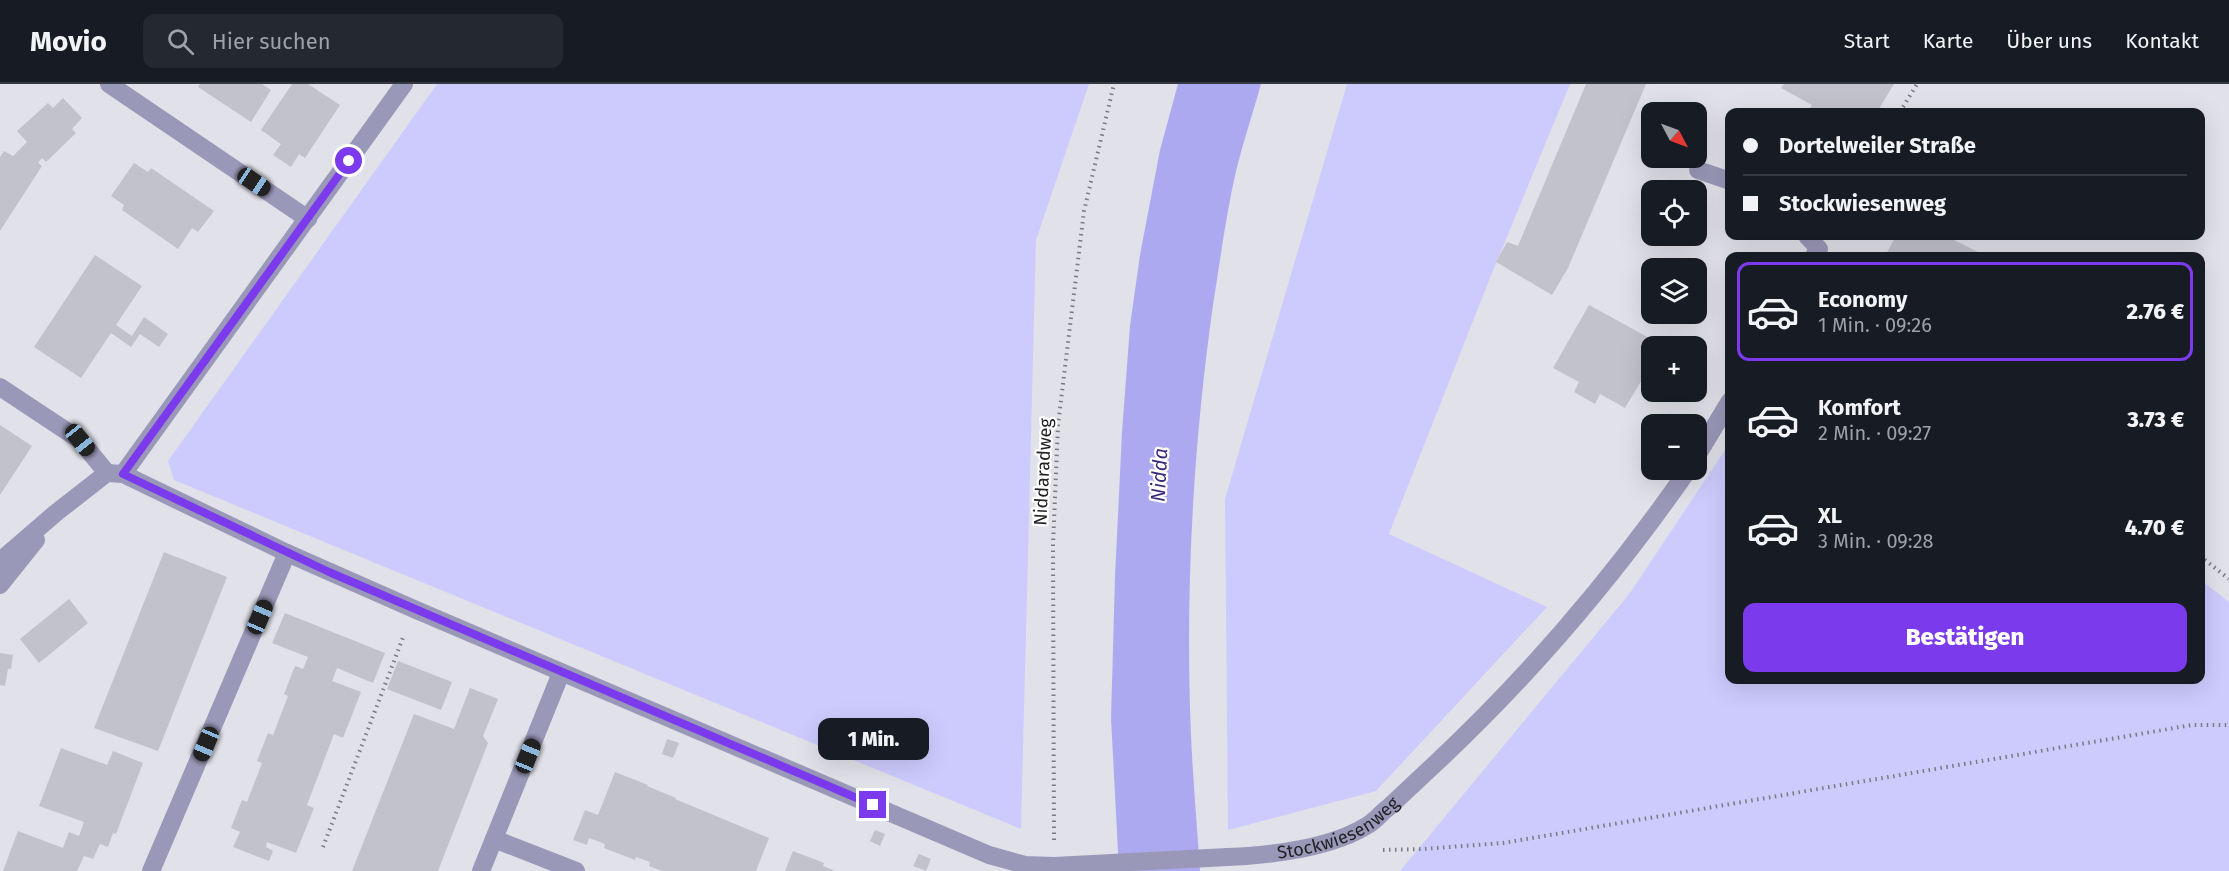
<!DOCTYPE html>
<html lang="de">
<meta charset="utf-8">
<style>
:root{--surface:#171b24;--page:#242831;--text:#f1f3f6;--muted:#9ea1a6;--line:#363941;--accent:#7c3aed}
body{margin:0;font-family:"Fira Sans",sans-serif;background:var(--page);color:var(--text);height:100vh;display:flex;flex-direction:column;font-size:22px;white-space:nowrap}
*{box-sizing:border-box;margin:0}
p{font-size:20px;color:var(--muted)}
.icon{flex:none;width:33px;height:33px;fill:none;stroke:currentColor;stroke-width:2;stroke-linecap:round;stroke-linejoin:round}
.map{position:relative;flex:1;overflow:hidden}
.details{position:absolute;left:1725px;top:168px;width:480px;height:432px;display:flex;flex-direction:column;background:var(--surface);border-radius:12px;box-shadow:0 6px 24px #0002}
.details>*{flex:none}
.banner{position:absolute;left:1725px;top:24px;width:480px;height:132px;border-radius:12px;box-shadow:0 6px 24px #0002;display:grid;align-content:center;height:132px;padding:0 18px;background:var(--surface)}
.needle{width:39px;rotate:131deg}
.buttons{position:absolute;left:1641px;top:18px;display:grid;gap:12px}
.buttons a{display:grid;place-items:center;width:66px;height:66px;border-radius:12px;background:var(--surface);box-shadow:0 6px 24px #0002;font-size:30px}
.end{position:absolute;width:27px;height:27px;margin:-14px;border:8px solid #7c3aed;background:#fff;box-shadow:0 0 0 3px #fff}
.from{border-radius:50%}
.bubble{position:absolute;height:42px;border-radius:12px;background:var(--surface);box-shadow:0 6px 24px #0002;font-size:20px;font-weight:800;line-height:42px;text-align:center}
.car{position:absolute;width:18px;height:36px;margin:-18px -9px;border-radius:8px;box-shadow:0 0 4px 2px #0007;background:linear-gradient(#222 24%,#8ab4d8 0 40%,#222 0 76%,#8ab4d8 0 86%,#222 0)}
.banner b{display:flex;align-items:center;gap:21px;height:57px;font-size:22px}
.banner b+b{border-top:2px solid var(--line)}
.banner i{width:15px;height:15px;background:var(--text)}
ul{padding:10px 0 0;list-style:none}
li{display:flex;align-items:center;gap:18px;height:99px;margin:0 12px 9px;padding:0 6px;border:3px solid transparent;border-radius:12px}
li div{flex:1}
li b{display:block;font-size:22px}
li em{font-style:normal;font-weight:800}
li.selected{border-color:var(--accent)}
li>.icon{width:54px;height:54px;stroke-width:1.5}
.action{display:flex;gap:12px;margin-top:auto;padding:12px 18px}
.action a{flex:1;height:69px;border-radius:12px;background:var(--accent);color:#fff;font-size:24px;font-weight:800;line-height:69px;text-align:center}
header{display:flex;align-items:center;gap:36px;box-sizing:border-box;height:84px;padding:0 30px;background:var(--surface);border-bottom:2px solid var(--line)}
header strong{font-size:28px}
nav{display:flex;gap:33px;margin-inline-start:auto;font-size:21px}
.search{width:420px;height:54px;background:var(--page);display:flex;align-items:center;gap:15px;box-sizing:border-box;padding:0 21px;border-radius:12px;color:var(--muted);font-size:22px}
.map>svg:first-child{display:block}
.green{fill:#cdcbfd}
.water{fill:#ada9f0}
.building{fill:#c2c2cb}
.lines{fill:none;stroke-linecap:round;stroke-linejoin:round}
.path{stroke:#7a7a7f;stroke-width:4;stroke-dasharray:1.5 4.5;stroke-linecap:butt}
.lane{stroke:#9a98b8;stroke-width:18}
.street{stroke:#9a98b8;stroke-width:18}
.route{stroke:#7c3aed;stroke-width:8}
.labels{text-anchor:middle;stroke-width:4.5;stroke-linejoin:round;paint-order:stroke}
.street-label{font-size:18px;fill:#212124;stroke:#fff}
.water-label{font-size:20px;font-style:italic;fill:#39297a;stroke:#fff}
</style>
<header>
<strong>Movio</strong>
<div class="search"><svg class="icon" aria-label="search" viewBox="0 0 24 24"><circle cx="10" cy="10" r="6"/><path d="M15 15l6 6"/></svg>Hier suchen</div>
<nav><a>Start</a><a>Karte</a><a>Über uns</a><a>Kontakt</a></nav>
</header>
<div class="map">
<svg width="2229" height="787" viewBox="0 0 2229 787">
<rect width="100%" height="100%" fill="#e1e1e9"/>
<g class="green">
<polygon points="437,0 1089,0 1036,156 1021,745 174,396 168,377"/>
<polygon points="1347,0 1570,0 1490,194 1389,450 1547,523 1376,707 1228,746 1225,415"/>
<polygon points="1729,360 1730,596 2200,596 2201,496 2229,518 2229,787 1400,787 1630,509"/>
</g>
<path class="water" d="M1178,0h83c-8,29 -18,58 -25,87 -10,44 -16,90 -23,134 -20,142 -28,287 -22,430 2,45 6,91 9,136h-81l-8,-153 4,-141 7,-145 8,-106 10,-71 20,-105z"/>
<g class="building">
<polygon points="200,0 262,0 271,6 251,38 198,3"/>
<polygon points="292,0 308,0 340,21 305,74 299,70 291,83 273,71 281,60 261,46"/>
<polygon points="1586,0 1646,0 1568,184 1552,211 1496,178 1507,158 1518,162"/>
<polygon points="1784,0 1894,0 1877,28 1807,28 1812,21 1781,4"/>
<polygon points="63,14 82,34 72,45 76,49 46,78 42,74 38,79 42,82 0,147 0,73 4,67 13,72 27,58 17,47 48,19 53,24"/>
<polygon points="134,79 148,88 151,84 214,127 198,148 192,144 178,165 122,126 124,121 111,112"/>
<polygon points="1896,152 1946,152 1986,172 1885,172"/>
<polygon points="95,171 142,202 116,241 132,252 144,233 168,250 159,263 140,250 131,263 111,249 81,294 34,263"/>
<polygon points="1589,221 1664,262 1652,262 1652,279 1625,324 1600,310 1595,320 1574,308 1579,298 1553,284"/>
<polygon points="0,341 32,362 0,411"/>
<polygon points="164,468 227,493 158,667 94,644"/>
<polygon points="69,515 88,539 39,579 20,555"/>
<polygon points="285,529 385,569 373,599 337,584 332,597 361,608 343,654 334,650 307,721 314,724 296,769 267,758 266,763 273,767 269,777 233,763 240,748 231,744 242,716 247,718 262,679 257,677 268,649 273,651 288,612 284,610 295,582 303,585 308,573 272,559"/>
<polygon points="0,569 13,571 11,585 8,585 5,602 0,601"/>
<polygon points="398,577 452,598 441,626 387,605"/>
<polygon points="470,604 498,615 483,652 488,659 438,787 352,787 414,630 454,645"/>
<polygon points="667,655 679,659 673,674 662,670"/>
<polygon points="61,664 107,681 113,667 143,679 116,750 113,749 108,763 100,760 93,775 84,772 77,787 3,787 18,747 63,764 69,748 79,752 84,738 39,722"/>
<polygon points="615,688 648,701 647,702 676,714 675,715 769,754 756,787 662,787 649,782 650,778 636,773 635,776 604,764 605,760 589,754 587,761 573,756 585,726 598,731"/>
<polygon points="875,746 885,750 880,762 870,757"/>
<polygon points="793,767 824,779 823,782 835,787 785,787"/>
<polygon points="919,770 931,775 926,787 913,782"/>
</g>
<g class="lines">
<g class="path">
<polyline points="1900,28 1917,0"/>
<polyline points="2200,472 2229,495"/>
<polyline points="1054,756 1053,461 1058,341 1084,127 1114,0"/>
<polyline points="323,763 404,551"/>
<polyline points="1383,766 1423,765 1503,759 2192,641 2229,641"/>
</g>
<g class="lane">
<polyline points="1698,86 1730,97"/>
<polyline points="1807,152 1819,165 1814,172"/>
<polyline points="1696,373 1730,317"/>
<path id="s1" d="M1228,773c44,-2 102,-8 140,-32 8,-5 14,-13 21,-18 16,-15 31,-29 47,-44 94,-88 179,-188 252,-293"/>
</g>
<g class="street">
<polyline points="109,0 308,135"/>
<polyline points="0,303 80,356 107,389"/>
<polyline points="107,389 123,390 287,469 414,525 989,771 1025,781 1054,782 1228,773"/>
<polyline points="123,390 404,0"/>
<polyline points="0,477 57,428 107,389"/>
<polyline points="0,501 36,456"/>
<polyline points="494,755 576,787"/>
<polyline points="151,787 287,469"/>
<polyline points="481,787 561,589"/>
</g>
</g>
<g class="lines">
<polyline class="route" points="349,77 123,390 329,488 873,721"/>
</g>
<g class="labels">
<g class="street-label">
<text transform="translate(1043 388) rotate(-87)" y="6">Niddaradweg</text>
<text dy="6" stroke="none"><textPath href="#s1" startOffset="116">Stockwiesenweg</textPath></text>
</g>
<g class="water-label">
<text transform="translate(1159 391) rotate(-87)" y="7">Nidda</text>
</g>
</g>
</svg>
<div class="buttons">
<a><svg class="needle" viewBox="-14 -14 28 28"><path d="M0-13l5 13h-10z" fill="#e53935"/><path d="M0 13l5-13h-10z" fill="#9ea1a6"/></svg></a>
<a><svg class="icon" aria-label="locate" viewBox="0 0 24 24"><circle cx="12" cy="12" r="6"/><path d="M12 2v4M12 18v4M2 12h4M18 12h4"/></svg></a>
<a><svg class="icon" aria-label="layers" viewBox="0 0 24 24"><path d="M12 4l9 5-9 5-9-5zM3 14l9 5 9-5"/></svg></a>
<a>+</a>
<a>−</a>
</div>
<i class="end from" style="left:349px;top:77px"></i>
<i class="end" style="left:873px;top:721px"></i>
<div class="bubble" style="left:818px;top:634px;width:111px">1 Min.</div>
<i class="car" style="left:254px;top:98px;rotate:124deg"></i>
<i class="car" style="left:80px;top:356px;rotate:141deg"></i>
<i class="car" style="left:260px;top:533px;rotate:23deg"></i>
<i class="car" style="left:206px;top:660px;rotate:203deg"></i>
<i class="car" style="left:528px;top:672px;rotate:22deg"></i>
<div class="banner">
<b><i class="from"></i>Dortelweiler Straße</b>
<b><i></i>Stockwiesenweg</b>
</div>
<section class="details">
<ul>
<li class="selected"><svg class="icon" aria-label="car" viewBox="0 0 24 24"><path d="M5 17H2v-5l4-1 3-4h7l3 4 3 1v5h-3M9 17h6M6 11h13"/><circle cx="7" cy="17" r="2"/><circle cx="17" cy="17" r="2"/></svg><div><b>Economy</b><p>1 Min. · 09:26</p></div><em>2.76 €</em></li>
<li><svg class="icon" aria-label="car" viewBox="0 0 24 24"><path d="M5 17H2v-5l4-1 3-4h7l3 4 3 1v5h-3M9 17h6M6 11h13"/><circle cx="7" cy="17" r="2"/><circle cx="17" cy="17" r="2"/></svg><div><b>Komfort</b><p>2 Min. · 09:27</p></div><em>3.73 €</em></li>
<li><svg class="icon" aria-label="car" viewBox="0 0 24 24"><path d="M5 17H2v-5l4-1 3-4h7l3 4 3 1v5h-3M9 17h6M6 11h13"/><circle cx="7" cy="17" r="2"/><circle cx="17" cy="17" r="2"/></svg><div><b>XL</b><p>3 Min. · 09:28</p></div><em>4.70 €</em></li>
</ul>
<div class="action"><a>Bestätigen</a></div>
</section>
</div>
